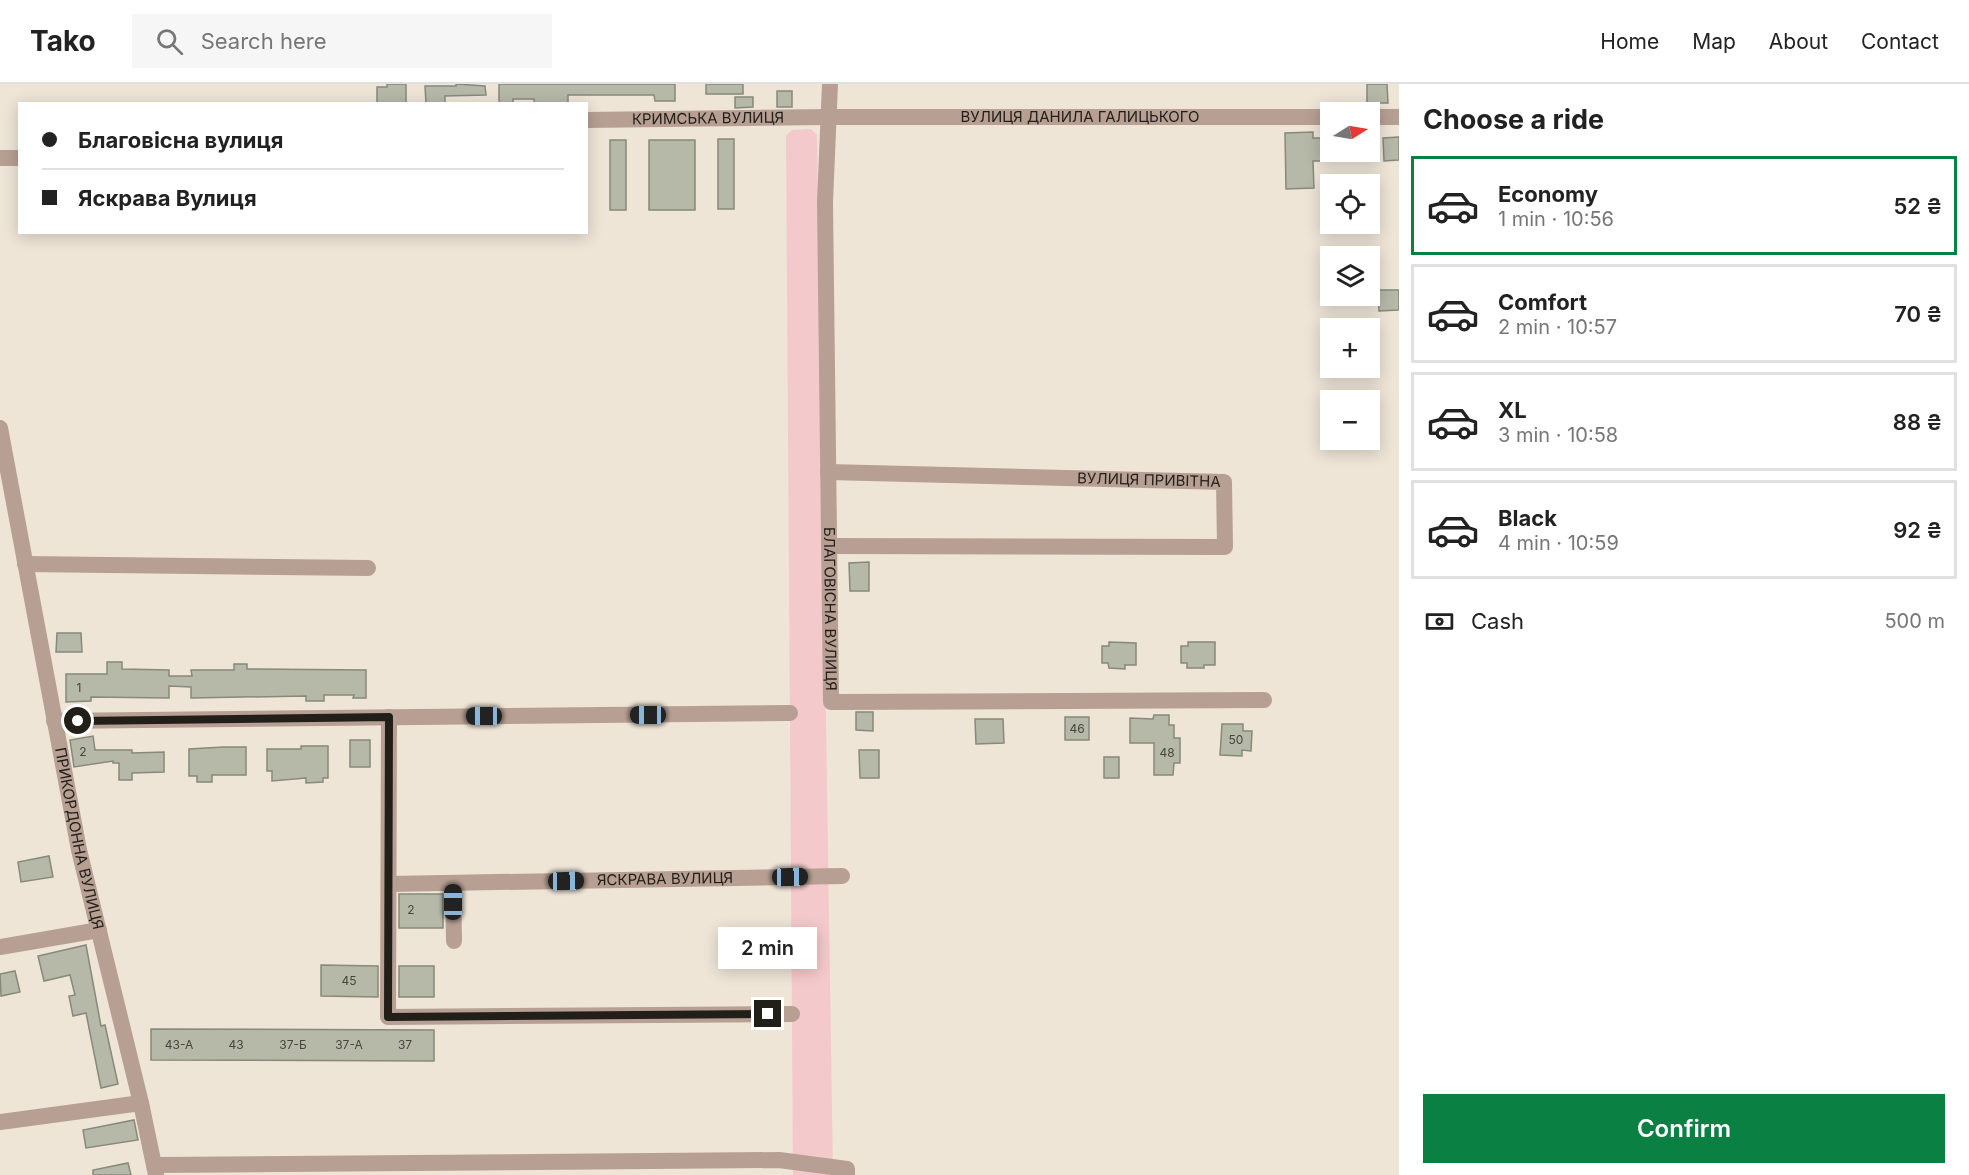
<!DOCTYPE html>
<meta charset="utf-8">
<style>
:root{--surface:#fff;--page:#f6f6f6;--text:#222;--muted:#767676;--line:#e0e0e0;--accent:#0b8043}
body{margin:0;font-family:Inter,sans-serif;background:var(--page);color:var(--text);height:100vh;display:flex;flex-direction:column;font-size:22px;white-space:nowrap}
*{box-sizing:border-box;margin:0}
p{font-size:20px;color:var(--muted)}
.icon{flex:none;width:33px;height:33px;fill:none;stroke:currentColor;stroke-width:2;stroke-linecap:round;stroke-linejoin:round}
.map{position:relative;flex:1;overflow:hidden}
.panel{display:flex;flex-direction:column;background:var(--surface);width:570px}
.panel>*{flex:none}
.guide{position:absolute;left:18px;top:18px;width:570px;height:132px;border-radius:0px;box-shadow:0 3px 15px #0003;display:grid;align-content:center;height:132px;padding:0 24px;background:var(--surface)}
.needle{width:39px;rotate:79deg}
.buttons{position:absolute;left:1320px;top:18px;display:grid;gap:12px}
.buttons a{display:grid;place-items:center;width:60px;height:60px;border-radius:0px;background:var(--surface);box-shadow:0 3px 15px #0003;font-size:30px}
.end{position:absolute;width:27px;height:27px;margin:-14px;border:8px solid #221f19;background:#fff;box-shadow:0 0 0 3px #fff}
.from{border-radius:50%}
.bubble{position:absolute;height:42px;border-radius:0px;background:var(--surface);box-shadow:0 3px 15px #0003;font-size:20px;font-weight:600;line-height:42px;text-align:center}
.car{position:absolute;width:18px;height:36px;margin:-18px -9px;border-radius:8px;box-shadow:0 0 4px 2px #0007;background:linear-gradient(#222 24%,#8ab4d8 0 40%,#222 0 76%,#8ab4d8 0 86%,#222 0)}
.guide b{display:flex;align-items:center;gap:21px;height:57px;font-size:22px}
.guide b+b{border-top:2px solid var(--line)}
.guide i{width:15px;height:15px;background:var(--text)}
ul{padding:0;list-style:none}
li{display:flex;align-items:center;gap:18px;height:99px;margin:0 12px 9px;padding:0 12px;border:3px solid var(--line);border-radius:0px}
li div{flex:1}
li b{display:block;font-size:22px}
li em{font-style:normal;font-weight:600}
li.on{border-color:var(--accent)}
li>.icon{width:54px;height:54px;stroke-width:1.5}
h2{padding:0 24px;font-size:27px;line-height:72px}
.pay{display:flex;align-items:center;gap:15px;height:66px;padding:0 24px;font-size:22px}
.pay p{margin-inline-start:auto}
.cta{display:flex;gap:12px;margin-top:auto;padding:12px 24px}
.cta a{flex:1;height:69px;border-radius:0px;background:var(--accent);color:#fff;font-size:24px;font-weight:600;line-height:69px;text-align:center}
header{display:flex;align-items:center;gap:36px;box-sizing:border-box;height:84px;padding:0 30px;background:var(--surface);border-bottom:2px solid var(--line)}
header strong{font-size:28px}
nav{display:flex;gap:33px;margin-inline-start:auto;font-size:21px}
.search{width:420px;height:54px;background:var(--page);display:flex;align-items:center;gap:15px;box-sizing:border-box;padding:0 21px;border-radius:0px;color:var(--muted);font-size:22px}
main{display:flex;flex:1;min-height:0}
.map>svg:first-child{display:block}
.green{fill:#f4c9cb}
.building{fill:#b6b8a8;stroke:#87897b;stroke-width:1.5}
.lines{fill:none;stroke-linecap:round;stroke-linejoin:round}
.minor{stroke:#b79f93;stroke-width:16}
.route{stroke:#221f19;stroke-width:8}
.labels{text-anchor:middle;stroke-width:6;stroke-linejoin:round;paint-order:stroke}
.number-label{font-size:12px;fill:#47453d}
.street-label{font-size:15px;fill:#221f19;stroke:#eee5d7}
</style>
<header>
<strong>Tako</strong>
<div class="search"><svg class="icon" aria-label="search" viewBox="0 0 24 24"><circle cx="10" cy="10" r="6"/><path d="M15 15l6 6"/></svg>Search here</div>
<nav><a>Home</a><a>Map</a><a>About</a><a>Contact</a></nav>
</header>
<main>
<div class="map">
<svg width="1399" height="1091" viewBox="0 0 1399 1091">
<rect width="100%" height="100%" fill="#eee5d7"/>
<polygon class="green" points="811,45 817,51 833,1091 793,1091 786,52 792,46"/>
<g class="building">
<polygon points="387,0 406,0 406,20 377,20 377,3 387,3"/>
<polygon points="456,0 485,2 486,11 445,12 445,20 426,20 425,2 456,2"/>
<polygon points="499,0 675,0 675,17 655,17 654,11 568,11 568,20 534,20 534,15 513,15 513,20 499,20"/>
<rect x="706" y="0" width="37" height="10"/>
<polygon points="1367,0 1387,0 1388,19 1367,19"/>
<rect x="777" y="7" width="15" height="16"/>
<polygon points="735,13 753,13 753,23 735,24"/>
<polygon points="1313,48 1313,54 1330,54 1330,77 1313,77 1314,104 1286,105 1285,49"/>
<polygon points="1399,53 1399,76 1384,77 1383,54"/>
<rect x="718" y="55" width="16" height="70"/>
<rect x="610" y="56" width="16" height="70"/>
<rect x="649" y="56" width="46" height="70"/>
<polygon points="1378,206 1399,206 1399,226 1379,227"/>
<polygon points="869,478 869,507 850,507 849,479"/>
<polygon points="57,549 81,549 82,568 56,568"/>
<polygon points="1109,558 1136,559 1136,581 1125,581 1125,585 1109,584 1108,579 1102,579 1102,562 1109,562"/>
<polygon points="1188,558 1215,558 1215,581 1204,581 1204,584 1187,584 1187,579 1181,579 1181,562 1188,562"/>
<polygon points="107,578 122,578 122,585 169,586 169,592 192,592 191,586 234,586 234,580 247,580 247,585 366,586 366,614 353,614 354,611 324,611 324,617 306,617 306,612 191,614 191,603 169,602 169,614 91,613 91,617 66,618 66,590 107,590"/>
<polygon points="856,628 873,628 873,647 856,646"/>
<polygon points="1154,631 1169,631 1169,641 1174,641 1174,654 1180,654 1180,679 1174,679 1173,691 1154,691 1154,659 1130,659 1130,634 1153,635"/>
<rect x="1065" y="633" width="24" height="23"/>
<polygon points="975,635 1003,635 1004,659 976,660"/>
<polygon points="1222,640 1243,640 1243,647 1252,647 1251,667 1242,666 1242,672 1220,671"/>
<polygon points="93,652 95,666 132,666 132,669 164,668 164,688 132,689 132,696 119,696 119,679 113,679 113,677 74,683 70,656"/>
<rect x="350" y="656" width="20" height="27"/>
<polygon points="301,662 328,662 328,694 323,694 323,698 306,699 306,694 272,697 272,687 267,687 267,665 301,665"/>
<polygon points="224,663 246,663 246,691 212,691 212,698 197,698 197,692 189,692 189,665"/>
<polygon points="859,666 879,666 879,694 860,694"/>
<rect x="1104" y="673" width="15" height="21"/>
<polygon points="49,772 53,793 21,798 18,778"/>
<rect x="399" y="810" width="44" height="34"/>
<polygon points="86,861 101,942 105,941 118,1000 101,1004 86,929 73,932 69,912 75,911 70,891 44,897 38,872"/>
<polygon points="321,881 378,882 378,913 321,912"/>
<rect x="399" y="882" width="35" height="31"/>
<polygon points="15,887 20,908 1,912 0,890"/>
<polygon points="151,945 434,946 434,977 151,976"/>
<polygon points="134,1036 138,1056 86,1064 83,1046"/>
<polygon points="128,1079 131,1091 93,1091 93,1086"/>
</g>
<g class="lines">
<g class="minor">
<path id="s1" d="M830,0l-5,118 6,500 433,-2"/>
<polyline points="1370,33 1399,33"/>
<path id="s2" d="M586,36l244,-3h500"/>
<polyline points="0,74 20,74"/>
<path id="s3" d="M0,344l79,422 62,253 15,72"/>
<path id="s4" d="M828,388l396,10 1,65 -396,-1"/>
<polyline points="25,480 368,484"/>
<polyline points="389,633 388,933 792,930"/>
<polyline points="54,637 790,629"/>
<polyline points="453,799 454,857"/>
<path id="s5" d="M389,800l453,-8"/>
<polyline points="0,863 99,846"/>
<polyline points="0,1038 141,1019"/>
<polyline points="154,1081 779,1076 847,1085 847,1091"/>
</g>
</g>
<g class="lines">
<polyline class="route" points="78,637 389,633 388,933 768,930"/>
</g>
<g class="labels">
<g class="number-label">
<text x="79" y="608">1</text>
<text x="1077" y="649">46</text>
<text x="1236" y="660">50</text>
<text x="83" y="672">2</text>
<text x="1167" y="673">48</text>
<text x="411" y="830">2</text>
<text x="349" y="901">45</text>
<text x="179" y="965">43-А</text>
<text x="236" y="965">43</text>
<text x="293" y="965">37-Б</text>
<text x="349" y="965">37-А</text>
<text x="405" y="965">37</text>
</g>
<g class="street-label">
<text dy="5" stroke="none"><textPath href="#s2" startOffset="494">ВУЛИЦЯ ДАНИЛА ГАЛИЦЬКОГО</textPath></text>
<text dy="5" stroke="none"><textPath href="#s2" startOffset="122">КРИМСЬКА ВУЛИЦЯ</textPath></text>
<text dy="5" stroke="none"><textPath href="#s4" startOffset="321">ВУЛИЦЯ ПРИВІТНА</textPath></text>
<text dy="5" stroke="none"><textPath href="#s1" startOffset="525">БЛАГОВІСНА ВУЛИЦЯ</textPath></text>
<text dy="5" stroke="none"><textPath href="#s3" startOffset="418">ПРИКОРДОННА ВУЛИЦЯ</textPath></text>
<text dy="5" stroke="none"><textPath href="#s5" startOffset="276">ЯСКРАВА ВУЛИЦЯ</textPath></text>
</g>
</g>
</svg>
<div class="buttons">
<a><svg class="needle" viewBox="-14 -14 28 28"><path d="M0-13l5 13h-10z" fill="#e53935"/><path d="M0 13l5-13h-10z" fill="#767676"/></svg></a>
<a><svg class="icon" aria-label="locate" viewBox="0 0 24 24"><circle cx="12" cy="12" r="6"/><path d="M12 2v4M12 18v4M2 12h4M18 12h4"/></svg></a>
<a><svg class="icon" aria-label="layers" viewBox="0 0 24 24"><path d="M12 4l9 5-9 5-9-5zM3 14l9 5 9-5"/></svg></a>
<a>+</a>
<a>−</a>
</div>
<i class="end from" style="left:78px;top:637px"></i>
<i class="end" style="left:768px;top:930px"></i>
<div class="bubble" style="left:718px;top:843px;width:99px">2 min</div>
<i class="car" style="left:648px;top:631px;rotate:270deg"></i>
<i class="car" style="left:484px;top:632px;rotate:270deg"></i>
<i class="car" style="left:790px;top:793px;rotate:89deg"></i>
<i class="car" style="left:566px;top:797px;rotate:89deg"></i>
<i class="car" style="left:453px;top:818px;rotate:0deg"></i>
<div class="guide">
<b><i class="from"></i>Благовісна вулиця</b>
<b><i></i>Яскрава Вулиця</b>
</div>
</div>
<section class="panel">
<h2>Choose a ride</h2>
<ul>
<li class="on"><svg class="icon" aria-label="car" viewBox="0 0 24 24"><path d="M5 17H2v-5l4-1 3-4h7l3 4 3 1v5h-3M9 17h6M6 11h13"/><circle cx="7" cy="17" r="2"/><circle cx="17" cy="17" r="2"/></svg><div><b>Economy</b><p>1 min · 10:56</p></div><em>52 ₴</em></li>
<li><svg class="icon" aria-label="car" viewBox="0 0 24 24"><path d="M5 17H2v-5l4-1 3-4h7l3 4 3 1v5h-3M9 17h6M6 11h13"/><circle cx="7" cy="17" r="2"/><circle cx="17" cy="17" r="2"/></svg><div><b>Comfort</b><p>2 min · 10:57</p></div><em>70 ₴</em></li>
<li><svg class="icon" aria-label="car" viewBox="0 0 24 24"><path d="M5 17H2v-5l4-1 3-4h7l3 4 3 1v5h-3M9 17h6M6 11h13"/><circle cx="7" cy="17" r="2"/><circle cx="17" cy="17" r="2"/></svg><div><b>XL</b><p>3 min · 10:58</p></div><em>88 ₴</em></li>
<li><svg class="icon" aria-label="car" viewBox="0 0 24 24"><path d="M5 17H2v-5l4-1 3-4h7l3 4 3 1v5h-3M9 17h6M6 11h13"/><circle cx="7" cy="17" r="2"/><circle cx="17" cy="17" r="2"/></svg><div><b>Black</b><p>4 min · 10:59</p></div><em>92 ₴</em></li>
</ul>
<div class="pay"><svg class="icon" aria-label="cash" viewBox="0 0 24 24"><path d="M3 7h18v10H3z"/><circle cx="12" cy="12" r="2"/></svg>Cash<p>500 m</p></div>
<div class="cta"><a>Confirm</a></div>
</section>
</main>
